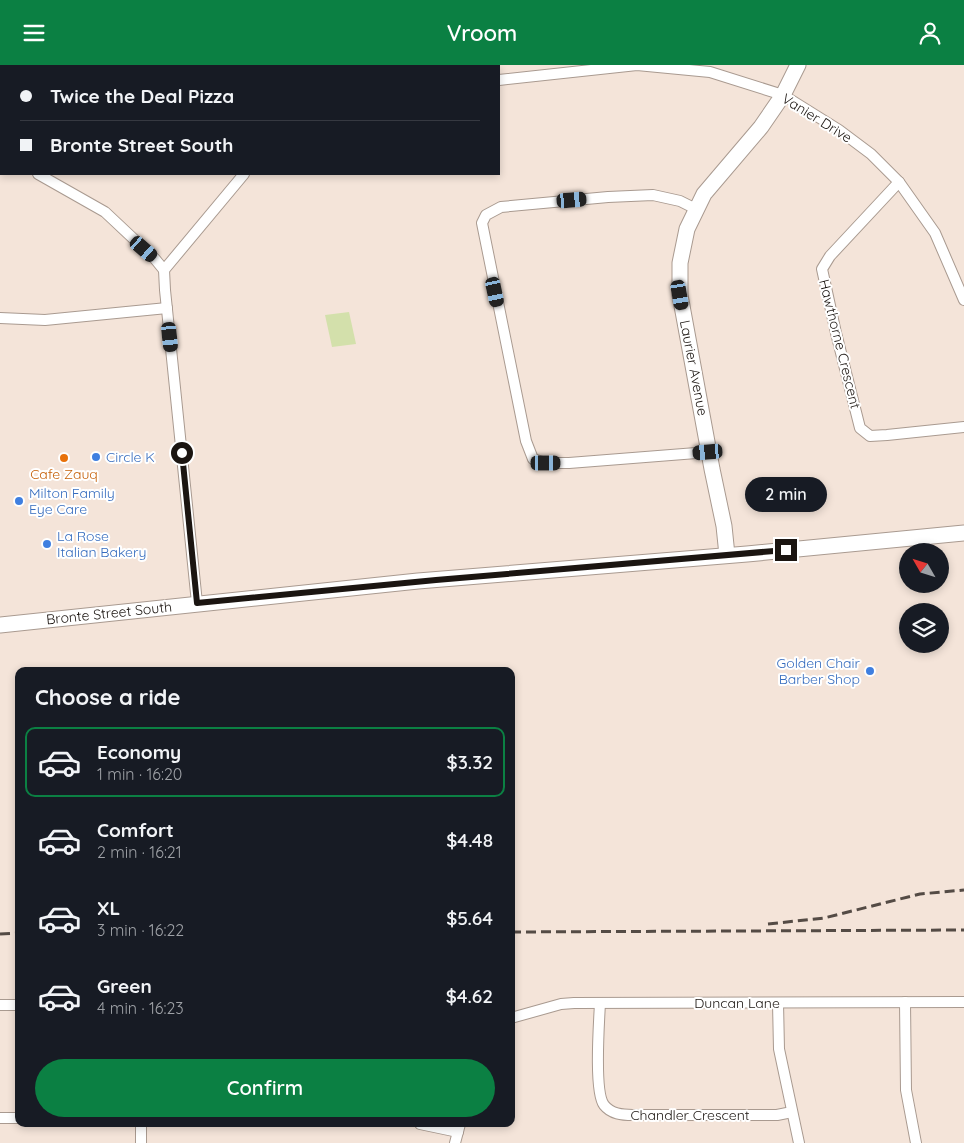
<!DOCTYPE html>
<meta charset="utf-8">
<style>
:root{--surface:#171b24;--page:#242831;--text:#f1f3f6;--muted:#9ea1a6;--line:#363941;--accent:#0b8043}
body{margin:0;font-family:Quicksand,sans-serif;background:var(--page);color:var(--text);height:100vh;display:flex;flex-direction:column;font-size:19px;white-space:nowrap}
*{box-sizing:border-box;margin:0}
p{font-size:16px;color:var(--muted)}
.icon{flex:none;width:28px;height:28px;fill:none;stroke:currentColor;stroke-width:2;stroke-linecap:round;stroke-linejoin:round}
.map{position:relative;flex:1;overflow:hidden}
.sheet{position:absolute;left:15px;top:602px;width:500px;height:460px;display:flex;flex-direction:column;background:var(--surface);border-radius:10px;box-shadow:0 2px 8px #0003}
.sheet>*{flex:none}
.top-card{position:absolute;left:0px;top:0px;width:500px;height:110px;box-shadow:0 2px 8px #0003;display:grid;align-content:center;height:110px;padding:0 20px;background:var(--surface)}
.needle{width:32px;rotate:309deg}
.controls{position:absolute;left:899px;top:478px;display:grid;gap:10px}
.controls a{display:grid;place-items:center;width:50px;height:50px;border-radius:50%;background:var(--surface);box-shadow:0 2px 8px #0003;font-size:25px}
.end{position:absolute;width:22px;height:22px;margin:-11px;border:6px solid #1b1511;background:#fff;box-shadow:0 0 0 2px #fff}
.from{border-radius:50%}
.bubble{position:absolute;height:35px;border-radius:18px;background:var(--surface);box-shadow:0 2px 8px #0003;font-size:16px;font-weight:600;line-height:35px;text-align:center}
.car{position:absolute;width:15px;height:30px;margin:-15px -8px;border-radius:6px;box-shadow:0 0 4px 1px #0007;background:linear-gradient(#222 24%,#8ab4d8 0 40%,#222 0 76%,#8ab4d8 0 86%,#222 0)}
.top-card b{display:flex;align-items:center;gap:18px;height:48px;font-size:19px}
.top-card b+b{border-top:1px solid var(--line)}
.top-card i{width:12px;height:12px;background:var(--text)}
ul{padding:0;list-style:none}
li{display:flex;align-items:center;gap:15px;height:70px;margin:0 10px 8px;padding:0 10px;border:2px solid transparent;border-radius:10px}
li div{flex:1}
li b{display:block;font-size:19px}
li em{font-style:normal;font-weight:600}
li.selected{border-color:var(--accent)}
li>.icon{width:45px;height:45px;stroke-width:1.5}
h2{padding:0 20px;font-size:22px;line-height:60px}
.action{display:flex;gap:10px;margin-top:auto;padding:10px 20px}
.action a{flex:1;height:58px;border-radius:30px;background:var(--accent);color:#fff;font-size:20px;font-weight:600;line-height:58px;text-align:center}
header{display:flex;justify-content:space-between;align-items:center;height:65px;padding:0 20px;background:var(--accent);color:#fff;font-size:22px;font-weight:600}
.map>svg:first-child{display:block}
.green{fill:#d3e0ab}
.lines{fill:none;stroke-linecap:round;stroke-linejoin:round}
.street-casing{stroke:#a99a90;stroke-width:12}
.secondary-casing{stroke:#a99a90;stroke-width:17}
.street{stroke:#fff;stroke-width:10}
.secondary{stroke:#fff;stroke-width:15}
.rail{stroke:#544b45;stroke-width:3;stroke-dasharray:10 5;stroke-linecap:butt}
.route{stroke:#1b1511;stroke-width:6}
.shop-dot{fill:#3f7fe0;stroke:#fff;stroke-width:2}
.food-dot{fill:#e8710a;stroke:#fff;stroke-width:2}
.labels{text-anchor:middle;stroke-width:4;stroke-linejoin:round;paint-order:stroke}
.street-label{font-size:14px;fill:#1b1511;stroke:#fff}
.shop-label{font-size:14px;fill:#366cbe;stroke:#fff;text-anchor:start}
.food-label{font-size:14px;fill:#c56008;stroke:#fff}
</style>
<header><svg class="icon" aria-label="menu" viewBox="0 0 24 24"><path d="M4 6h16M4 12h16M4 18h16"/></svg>Vroom<svg class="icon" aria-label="person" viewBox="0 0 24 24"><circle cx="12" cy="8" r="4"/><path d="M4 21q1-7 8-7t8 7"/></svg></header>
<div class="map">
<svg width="964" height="1078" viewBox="0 0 964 1078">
<rect width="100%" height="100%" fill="#f4e4d9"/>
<polygon class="green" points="349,247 356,279 332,282 325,250"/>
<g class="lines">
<g class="street-casing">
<g id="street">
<polyline points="299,0 300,1"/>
<polyline points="437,0 438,1"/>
<polyline points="140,1 140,0"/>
<polyline points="499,15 637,0 710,7 783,30 839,65 871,89 899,117 935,168 964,235"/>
<polyline points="0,89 1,90"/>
<polyline points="38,109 105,147 155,194 164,205 165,225 197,538"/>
<polyline points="899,117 830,191 822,204 836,268 860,363 870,371 887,370 964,362"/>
<polyline points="696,144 680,136 653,130 608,132 501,142 486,150 482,158 526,376 533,394 545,398 569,398 709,387"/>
<polyline points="164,205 244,109"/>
<polyline points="0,253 45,255 167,243"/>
<polyline points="905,937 906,1025 916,1078"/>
<path d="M600,938c-1,20 -6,89 4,102 7,9 18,10 29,10h144l15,-3"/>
<polyline points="778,938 779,984 799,1078"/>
<polyline points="0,940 19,940"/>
<polyline points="511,953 561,939 574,938 964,937"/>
<polyline points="0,1053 19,1053"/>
<polyline points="141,1059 141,1078"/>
<polyline points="420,1059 458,1067"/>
<polyline points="455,1078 460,1059"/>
</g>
</g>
<g class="secondary-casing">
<g id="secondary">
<polyline points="727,490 724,461 712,404 680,230 680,198 687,164 704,129 761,62 783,30 798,0"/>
<polyline points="0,560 418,516 747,489 964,468"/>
</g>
</g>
<use href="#street" class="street"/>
<use href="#secondary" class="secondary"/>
<g class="rail">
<polyline points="768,859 824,853 920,829 964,825"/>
<polyline points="511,867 964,865"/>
<polyline points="0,869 19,868"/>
</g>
</g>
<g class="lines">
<polyline class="route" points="182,388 197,538 436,515 786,485"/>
</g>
<g class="shop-dot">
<circle cx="96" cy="392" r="5"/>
<circle cx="19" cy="436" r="5"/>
<circle cx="47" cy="479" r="5"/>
<circle cx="870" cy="606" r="5"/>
</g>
<circle class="food-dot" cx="64" cy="393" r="5"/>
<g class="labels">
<g class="street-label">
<text transform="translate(817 53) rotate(32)" y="5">Vanier Drive</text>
<text transform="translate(840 279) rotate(76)" y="5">Hawthorne Crescent</text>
<text transform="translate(694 303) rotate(79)" y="5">Laurier Avenue</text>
<text transform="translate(109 548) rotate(-6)" y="5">Bronte Street South</text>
<text x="737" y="943">Duncan Lane</text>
<text x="690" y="1055">Chandler Crescent</text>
</g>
<g class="shop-label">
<text x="106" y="397">Circle K</text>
<text x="29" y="433">Milton Family<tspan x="29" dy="16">Eye Care</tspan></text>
<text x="57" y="476">La Rose<tspan x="57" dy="16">Italian Bakery</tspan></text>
<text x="860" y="603" text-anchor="end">Golden Chair<tspan x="860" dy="16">Barber Shop</tspan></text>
</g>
<g class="food-label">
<text x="64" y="414">Cafe Zauq</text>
</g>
</g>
</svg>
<div class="controls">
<a><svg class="needle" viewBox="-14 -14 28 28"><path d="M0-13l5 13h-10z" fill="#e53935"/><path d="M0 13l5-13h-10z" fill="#9ea1a6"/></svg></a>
<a><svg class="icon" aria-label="layers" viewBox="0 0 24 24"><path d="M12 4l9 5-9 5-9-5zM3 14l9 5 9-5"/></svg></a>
</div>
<i class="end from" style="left:182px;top:388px"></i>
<i class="end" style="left:786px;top:485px"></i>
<div class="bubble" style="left:745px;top:412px;width:82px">2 min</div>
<i class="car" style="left:572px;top:135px;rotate:85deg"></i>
<i class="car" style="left:144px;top:184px;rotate:131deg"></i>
<i class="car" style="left:495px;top:227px;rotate:168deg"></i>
<i class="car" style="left:680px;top:230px;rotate:170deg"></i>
<i class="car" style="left:170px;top:272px;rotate:174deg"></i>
<i class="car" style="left:708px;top:387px;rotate:265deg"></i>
<i class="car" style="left:546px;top:398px;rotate:90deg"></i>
<div class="top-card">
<b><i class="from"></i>Twice the Deal Pizza</b>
<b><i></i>Bronte Street South</b>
</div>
<section class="sheet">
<h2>Choose a ride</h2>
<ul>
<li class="selected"><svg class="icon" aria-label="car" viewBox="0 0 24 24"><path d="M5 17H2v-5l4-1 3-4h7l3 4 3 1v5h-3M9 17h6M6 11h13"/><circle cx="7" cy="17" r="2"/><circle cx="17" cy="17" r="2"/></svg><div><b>Economy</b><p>1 min · 16:20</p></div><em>$3.32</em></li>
<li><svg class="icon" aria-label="car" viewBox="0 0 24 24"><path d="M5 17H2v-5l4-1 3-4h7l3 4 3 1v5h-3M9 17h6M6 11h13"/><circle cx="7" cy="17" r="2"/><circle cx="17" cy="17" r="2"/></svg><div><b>Comfort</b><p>2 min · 16:21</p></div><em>$4.48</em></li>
<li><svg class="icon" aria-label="car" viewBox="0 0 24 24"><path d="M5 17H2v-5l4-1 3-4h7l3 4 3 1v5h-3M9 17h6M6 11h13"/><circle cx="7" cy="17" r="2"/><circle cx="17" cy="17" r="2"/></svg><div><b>XL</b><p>3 min · 16:22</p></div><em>$5.64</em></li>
<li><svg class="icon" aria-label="car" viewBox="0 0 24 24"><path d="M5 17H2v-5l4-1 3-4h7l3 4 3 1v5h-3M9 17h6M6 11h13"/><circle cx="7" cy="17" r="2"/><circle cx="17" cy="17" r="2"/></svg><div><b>Green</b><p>4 min · 16:23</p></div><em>$4.62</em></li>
</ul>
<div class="action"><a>Confirm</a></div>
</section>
</div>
